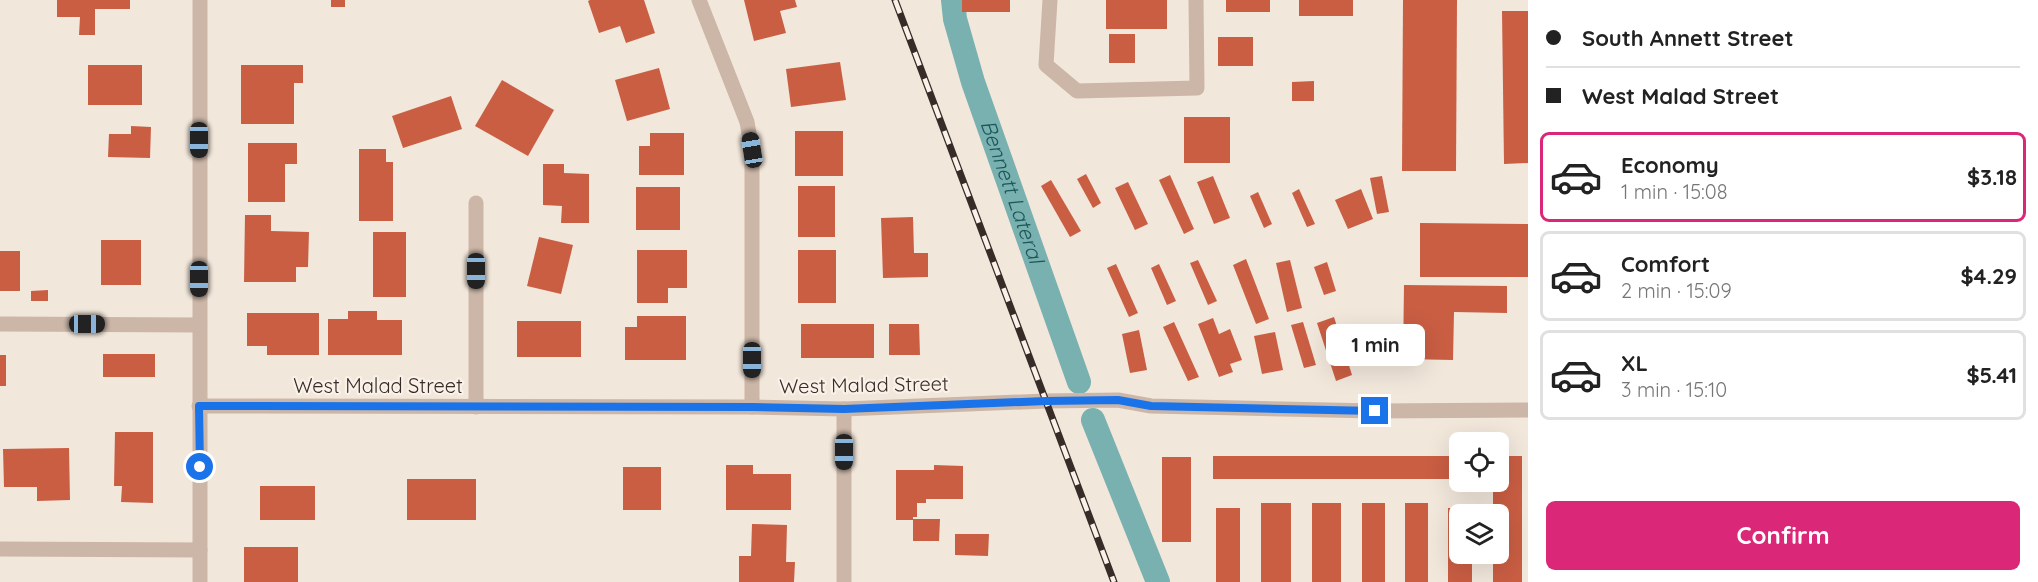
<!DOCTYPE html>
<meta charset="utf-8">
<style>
:root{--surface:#fff;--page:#f2f2f2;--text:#222;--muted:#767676;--line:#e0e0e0;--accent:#db2777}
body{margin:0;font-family:Quicksand,sans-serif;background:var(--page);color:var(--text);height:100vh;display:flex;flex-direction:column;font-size:22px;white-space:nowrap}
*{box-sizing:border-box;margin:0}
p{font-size:20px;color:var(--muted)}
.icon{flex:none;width:33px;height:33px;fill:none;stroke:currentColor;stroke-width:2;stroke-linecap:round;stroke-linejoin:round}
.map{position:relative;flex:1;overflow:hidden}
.sheet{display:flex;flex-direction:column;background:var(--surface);width:510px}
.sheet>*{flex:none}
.guide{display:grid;align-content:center;height:132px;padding:0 18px;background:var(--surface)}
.controls{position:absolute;left:1449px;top:432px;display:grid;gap:12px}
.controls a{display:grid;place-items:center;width:60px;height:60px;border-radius:9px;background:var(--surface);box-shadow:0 6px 24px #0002;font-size:30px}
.end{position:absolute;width:27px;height:27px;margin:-14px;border:8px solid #1a73e8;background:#fff;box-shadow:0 0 0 3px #fff}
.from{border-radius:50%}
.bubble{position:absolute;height:42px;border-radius:9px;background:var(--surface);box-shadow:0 6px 24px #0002;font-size:20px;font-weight:700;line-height:42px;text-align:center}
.car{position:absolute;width:18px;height:36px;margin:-18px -9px;border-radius:8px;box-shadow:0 0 4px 2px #0007;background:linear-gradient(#222 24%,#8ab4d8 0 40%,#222 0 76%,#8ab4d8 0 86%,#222 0)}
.guide b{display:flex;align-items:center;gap:21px;height:57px;font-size:22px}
.guide b+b{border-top:2px solid var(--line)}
.guide i{width:15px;height:15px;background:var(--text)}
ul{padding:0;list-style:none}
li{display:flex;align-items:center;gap:18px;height:90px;margin:0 12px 9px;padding:0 6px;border:3px solid var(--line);border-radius:9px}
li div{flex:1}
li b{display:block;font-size:22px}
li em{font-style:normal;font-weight:700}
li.on{border-color:var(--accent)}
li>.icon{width:54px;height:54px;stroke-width:1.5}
.action{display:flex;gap:12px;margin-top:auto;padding:12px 18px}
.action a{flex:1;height:69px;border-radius:9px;background:var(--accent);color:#fff;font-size:24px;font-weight:700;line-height:69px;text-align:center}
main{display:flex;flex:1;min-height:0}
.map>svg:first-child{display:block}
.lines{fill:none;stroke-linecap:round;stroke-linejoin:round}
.canal{stroke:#79b0b0;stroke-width:24}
.building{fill:#c95e43}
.minor{stroke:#cbb6a7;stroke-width:15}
.rail-casing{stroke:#372c28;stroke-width:7}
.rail{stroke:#faf1e8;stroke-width:4.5;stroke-dasharray:14;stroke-linecap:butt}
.route{stroke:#1a73e8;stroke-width:8}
.labels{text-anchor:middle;stroke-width:4.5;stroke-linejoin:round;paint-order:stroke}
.street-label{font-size:20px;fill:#372c28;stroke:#faf1e8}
.water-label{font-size:21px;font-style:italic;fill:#1c5859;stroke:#faf1e8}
</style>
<main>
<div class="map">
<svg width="1528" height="582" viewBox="0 0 1528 582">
<rect width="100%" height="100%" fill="#f2e7db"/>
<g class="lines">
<g class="canal">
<path id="s1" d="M953,0l2,19 18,63 106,300"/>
<polyline points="1093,420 1158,582"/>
</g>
</g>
<g class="building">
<polygon points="57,0 130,0 130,9 95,9 95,35 79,35 80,17 57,17"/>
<rect x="331" y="0" width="14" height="7"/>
<polygon points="590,0 644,0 655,33 626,43 620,26 599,33 588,1"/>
<polygon points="744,0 795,0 797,7 780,11 786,33 754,41"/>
<rect x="962" y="0" width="48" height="12"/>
<rect x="1106" y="0" width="61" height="29"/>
<rect x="1226" y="0" width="44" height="12"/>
<rect x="1299" y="0" width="54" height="16"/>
<polygon points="1403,0 1457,0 1456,171 1402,171"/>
<polygon points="1502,11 1528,11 1528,163 1504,164"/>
<rect x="1109" y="34" width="26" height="29"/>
<rect x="1218" y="37" width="35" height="29"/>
<polygon points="840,62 846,100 791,107 786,69"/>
<rect x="88" y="65" width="54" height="40"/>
<polygon points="241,65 303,65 303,83 294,83 294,124 241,124"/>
<polygon points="659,68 670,109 627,121 615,80"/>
<polygon points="502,80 554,110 528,156 475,126"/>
<polygon points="1314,81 1314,101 1292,101 1292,82"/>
<polygon points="451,96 462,129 403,148 392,116"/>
<rect x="1184" y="117" width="46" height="46"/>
<polygon points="131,126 151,127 150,158 108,157 109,134 131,134"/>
<rect x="795" y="131" width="48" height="45"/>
<polygon points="650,133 684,133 684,175 639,175 639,146 650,146"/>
<polygon points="248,143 297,143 297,164 285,164 285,202 248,202"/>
<polygon points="359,149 386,149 386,162 393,162 393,221 359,221"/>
<polygon points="543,164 564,164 564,173 589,174 589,223 561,223 562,206 543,205"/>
<polygon points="1086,174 1101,203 1093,208 1077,179"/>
<polygon points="1170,175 1194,229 1184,234 1159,180"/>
<polygon points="1213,176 1230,218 1214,224 1197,182"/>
<polygon points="1382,176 1389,212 1377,214 1370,178"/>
<polygon points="1051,180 1081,231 1070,237 1041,186"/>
<polygon points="1128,182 1148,224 1135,230 1115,188"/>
<rect x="798" y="186" width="37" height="51"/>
<rect x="636" y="187" width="44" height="43"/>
<polygon points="1299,189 1315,224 1307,227 1292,193"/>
<polygon points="1361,189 1373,219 1348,229 1335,200"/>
<polygon points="1258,192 1272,224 1264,228 1250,196"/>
<polygon points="245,215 271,215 271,231 309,232 308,267 296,267 296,282 244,282"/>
<polygon points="913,217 914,253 928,253 928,277 883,278 881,218"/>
<polygon points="1420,223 1528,224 1528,277 1420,277"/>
<rect x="373" y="232" width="33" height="65"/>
<polygon points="539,237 573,245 561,294 527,286"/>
<rect x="101" y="240" width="40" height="45"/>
<polygon points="637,250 687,250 687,288 668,288 668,303 637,303"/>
<rect x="798" y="250" width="38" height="53"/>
<rect x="0" y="251" width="20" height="40"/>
<polygon points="1246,259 1269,319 1256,324 1233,265"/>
<polygon points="1198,260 1217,301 1208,305 1190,263"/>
<polygon points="1290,260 1302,308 1287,312 1276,263"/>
<polygon points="1327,262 1336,291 1324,295 1314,267"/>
<polygon points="1116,264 1138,313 1129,317 1107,268"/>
<polygon points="1159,264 1176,301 1167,305 1151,268"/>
<polygon points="1404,285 1507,286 1507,313 1454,312 1453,360 1403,359"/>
<polygon points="48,290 48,301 31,301 31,291"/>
<polygon points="348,311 377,311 377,320 402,320 402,355 328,355 328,319 348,319"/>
<polygon points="247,313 319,313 319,355 267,355 267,346 247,346"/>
<polygon points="637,316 686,316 686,360 625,360 625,327 637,327"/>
<polygon points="1334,317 1352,375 1336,381 1317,323"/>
<polygon points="1213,318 1219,334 1230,329 1242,360 1230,364 1233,372 1219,377 1198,324"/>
<rect x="517" y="321" width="64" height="36"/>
<polygon points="1174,322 1199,377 1188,381 1163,327"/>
<polygon points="1303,322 1316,365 1304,368 1291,325"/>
<rect x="801" y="324" width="73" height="34"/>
<polygon points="889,324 919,324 920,355 889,355"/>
<polygon points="1139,330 1147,370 1130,373 1122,334"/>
<polygon points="1275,332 1283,370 1262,374 1254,336"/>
<rect x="103" y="354" width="52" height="23"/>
<rect x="0" y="355" width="6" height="31"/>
<polygon points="115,432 153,432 153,503 121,502 122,486 114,486"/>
<polygon points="69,448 70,500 37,501 37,487 4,487 3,449"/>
<rect x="1213" y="456" width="247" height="23"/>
<polygon points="1498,456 1522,456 1522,582 1493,582 1493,554 1498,554 1498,514 1493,514 1493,482 1498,482"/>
<rect x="1162" y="457" width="29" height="85"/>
<polygon points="726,465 753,465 753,474 791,474 791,510 726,510"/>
<polygon points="934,465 963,466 963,499 926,499 926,503 917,503 917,517 913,517 913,520 896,520 896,470 934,470"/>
<rect x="623" y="467" width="38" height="43"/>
<rect x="407" y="479" width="69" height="41"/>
<rect x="260" y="486" width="55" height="34"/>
<rect x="1261" y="503" width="30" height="79"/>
<rect x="1312" y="503" width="29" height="79"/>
<rect x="1362" y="503" width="23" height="79"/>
<rect x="1405" y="503" width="23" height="79"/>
<rect x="1216" y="508" width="24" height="74"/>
<polygon points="1448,508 1472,508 1472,514 1460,514 1460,554 1472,554 1472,582 1448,582"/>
<polygon points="913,519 940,519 939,541 913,541"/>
<polygon points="752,524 787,525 786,562 795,562 794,582 739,582 739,556 751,556"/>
<polygon points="955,534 989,534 988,556 955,555"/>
<rect x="244" y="547" width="54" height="35"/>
</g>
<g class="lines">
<g class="minor">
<polyline points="200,0 200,582"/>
<polyline points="699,0 747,122 752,150 752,407"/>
<polyline points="1050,0 1046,65 1077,91 1197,88 1196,0"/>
<polyline points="476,203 476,407"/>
<polyline points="0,324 199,325"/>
<polyline points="199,406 752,407 844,409 1046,401 1118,400 1151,406 1375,411 1528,410"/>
<polyline points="844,409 844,582"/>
<polyline points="0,549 200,550"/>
</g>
<g class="rail-casing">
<polyline id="rail" points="895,0 1114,582"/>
</g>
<use href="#rail" class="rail"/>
</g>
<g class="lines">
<polyline class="route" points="200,467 199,406 752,407 844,409 1046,401 1118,400 1151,406 1375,411"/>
</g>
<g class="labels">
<g class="street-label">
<text transform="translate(864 385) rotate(-1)" y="7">West Malad Street</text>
<text x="378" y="393">West Malad Street</text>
</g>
<g class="water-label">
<text dy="7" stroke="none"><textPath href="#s1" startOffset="201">Bennett Lateral</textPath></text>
</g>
</g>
</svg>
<div class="controls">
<a><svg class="icon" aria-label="locate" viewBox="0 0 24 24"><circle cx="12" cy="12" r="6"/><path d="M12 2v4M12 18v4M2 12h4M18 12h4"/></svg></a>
<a><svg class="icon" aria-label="layers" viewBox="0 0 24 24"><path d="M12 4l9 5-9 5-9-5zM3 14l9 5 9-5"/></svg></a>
</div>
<i class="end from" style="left:200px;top:467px"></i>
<i class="end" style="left:1375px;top:411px"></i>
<div class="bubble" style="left:1326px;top:324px;width:99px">1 min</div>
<i class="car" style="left:199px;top:140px;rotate:180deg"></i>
<i class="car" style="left:752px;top:150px;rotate:351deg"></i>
<i class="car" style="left:476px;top:271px;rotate:180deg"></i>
<i class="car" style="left:199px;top:279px;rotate:180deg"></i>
<i class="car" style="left:87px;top:324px;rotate:90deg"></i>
<i class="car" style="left:752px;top:360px;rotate:180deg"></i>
<i class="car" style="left:844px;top:452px;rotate:180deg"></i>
</div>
<section class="sheet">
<div class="guide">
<b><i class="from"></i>South Annett Street</b>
<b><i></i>West Malad Street</b>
</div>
<ul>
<li class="on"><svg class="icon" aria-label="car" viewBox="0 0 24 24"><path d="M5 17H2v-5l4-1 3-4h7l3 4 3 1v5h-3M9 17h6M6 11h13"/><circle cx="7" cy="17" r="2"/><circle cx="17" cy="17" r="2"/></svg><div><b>Economy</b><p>1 min · 15:08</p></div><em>$3.18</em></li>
<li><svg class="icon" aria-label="car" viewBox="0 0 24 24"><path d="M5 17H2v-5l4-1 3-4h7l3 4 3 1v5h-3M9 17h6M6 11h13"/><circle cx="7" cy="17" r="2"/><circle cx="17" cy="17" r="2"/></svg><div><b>Comfort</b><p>2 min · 15:09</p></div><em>$4.29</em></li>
<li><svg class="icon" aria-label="car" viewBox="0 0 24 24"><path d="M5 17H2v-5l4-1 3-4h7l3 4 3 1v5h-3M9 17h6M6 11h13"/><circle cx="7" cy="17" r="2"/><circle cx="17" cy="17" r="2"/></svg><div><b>XL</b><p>3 min · 15:10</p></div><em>$5.41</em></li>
</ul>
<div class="action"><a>Confirm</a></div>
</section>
</main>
